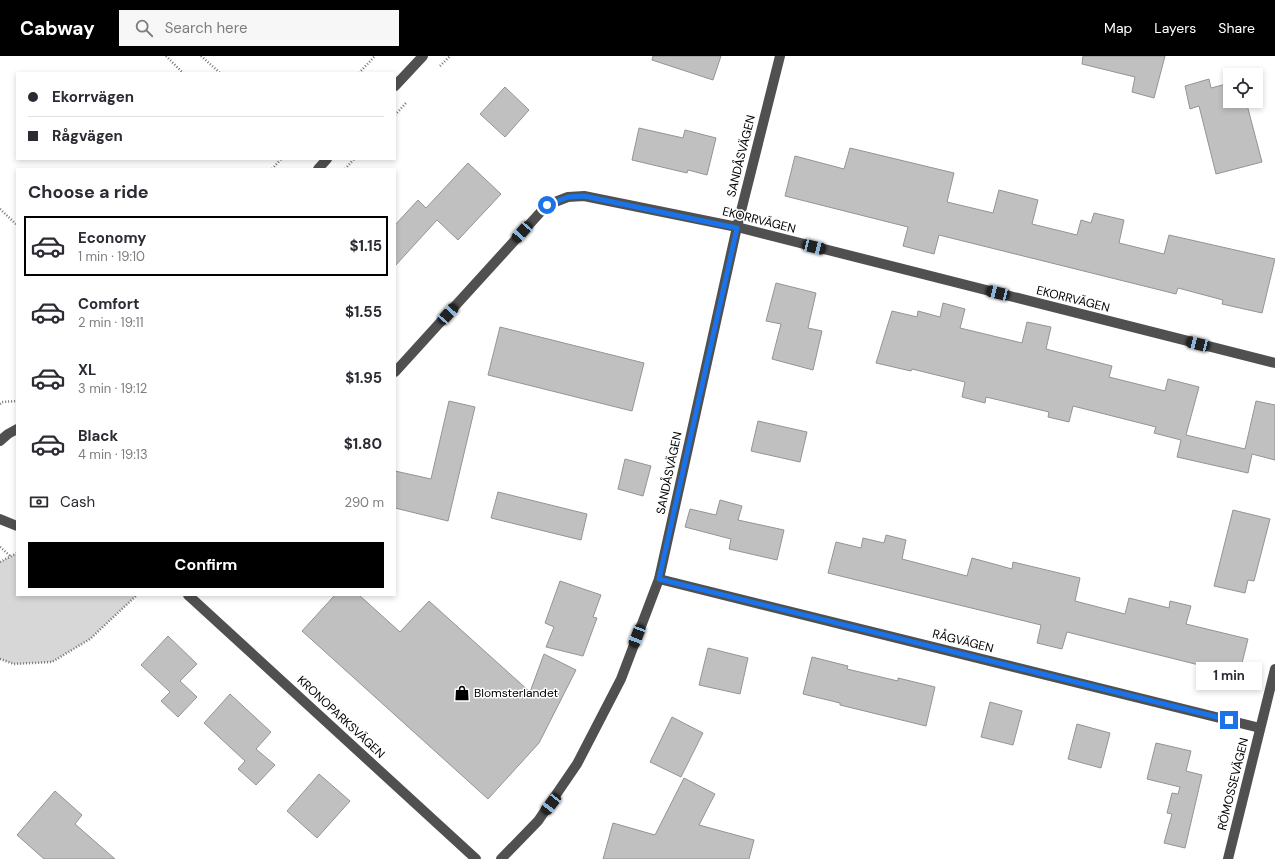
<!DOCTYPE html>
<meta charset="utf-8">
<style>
:root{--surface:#fff;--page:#f7f7f7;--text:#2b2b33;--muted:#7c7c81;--line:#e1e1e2;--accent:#000}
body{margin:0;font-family:"DM Sans",sans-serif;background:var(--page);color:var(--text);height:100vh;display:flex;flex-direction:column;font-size:15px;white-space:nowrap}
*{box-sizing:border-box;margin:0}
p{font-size:13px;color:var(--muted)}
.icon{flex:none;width:22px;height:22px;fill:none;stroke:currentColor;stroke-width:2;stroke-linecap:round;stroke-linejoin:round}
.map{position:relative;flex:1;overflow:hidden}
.panel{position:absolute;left:16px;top:112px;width:380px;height:428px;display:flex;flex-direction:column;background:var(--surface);border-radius:0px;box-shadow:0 2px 6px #0003}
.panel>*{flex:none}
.top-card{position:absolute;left:16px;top:16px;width:380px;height:88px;border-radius:0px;box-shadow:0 2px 6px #0003;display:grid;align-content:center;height:88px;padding:0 12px;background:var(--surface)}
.tools{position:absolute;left:1223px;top:12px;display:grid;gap:8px}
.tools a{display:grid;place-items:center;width:40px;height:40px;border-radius:0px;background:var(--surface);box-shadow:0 2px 6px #0003;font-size:20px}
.end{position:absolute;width:18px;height:18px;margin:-9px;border:5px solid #1a73e8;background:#fff;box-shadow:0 0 0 2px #fff}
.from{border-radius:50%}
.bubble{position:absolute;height:28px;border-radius:0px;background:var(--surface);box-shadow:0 2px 6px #0003;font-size:13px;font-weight:700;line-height:28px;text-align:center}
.car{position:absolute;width:12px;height:24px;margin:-12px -6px;border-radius:5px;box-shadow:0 0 3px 1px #0007;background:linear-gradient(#222 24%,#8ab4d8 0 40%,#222 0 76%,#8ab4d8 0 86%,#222 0)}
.top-card b{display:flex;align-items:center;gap:14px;height:38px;font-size:15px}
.top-card b+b{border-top:1px solid var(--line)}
.top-card i{width:10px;height:10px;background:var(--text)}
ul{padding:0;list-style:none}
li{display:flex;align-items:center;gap:12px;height:60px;margin:0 8px 6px;padding:0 4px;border:2px solid transparent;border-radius:0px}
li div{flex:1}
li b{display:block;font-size:15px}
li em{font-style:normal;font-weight:700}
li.selected{border-color:var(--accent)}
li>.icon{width:36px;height:36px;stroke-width:1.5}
h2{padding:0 12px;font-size:18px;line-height:48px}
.pay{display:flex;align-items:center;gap:10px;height:44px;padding:0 12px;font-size:15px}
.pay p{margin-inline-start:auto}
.action{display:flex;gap:8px;margin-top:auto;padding:8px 12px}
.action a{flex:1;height:46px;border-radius:0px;background:var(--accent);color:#fff;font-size:16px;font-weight:700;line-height:46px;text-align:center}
header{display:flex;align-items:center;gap:24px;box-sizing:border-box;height:56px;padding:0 20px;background:var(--accent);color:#fff}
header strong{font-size:19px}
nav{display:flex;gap:22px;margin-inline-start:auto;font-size:14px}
.search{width:280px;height:36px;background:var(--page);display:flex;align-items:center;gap:10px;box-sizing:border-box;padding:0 14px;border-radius:0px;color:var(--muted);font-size:15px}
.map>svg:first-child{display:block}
.green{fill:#d7d7d7}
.building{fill:#c0c0c0;stroke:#949494}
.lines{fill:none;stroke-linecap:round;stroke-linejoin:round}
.path{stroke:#727272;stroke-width:2.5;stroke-dasharray:1 2;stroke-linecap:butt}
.minor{stroke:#505050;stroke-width:10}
.route{stroke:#1a73e8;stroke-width:5}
.labels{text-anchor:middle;stroke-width:3;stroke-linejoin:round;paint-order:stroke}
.street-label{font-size:12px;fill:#000;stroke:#fff}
.poi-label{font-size:12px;fill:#000;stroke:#fff;text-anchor:start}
</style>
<header>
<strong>Cabway</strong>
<div class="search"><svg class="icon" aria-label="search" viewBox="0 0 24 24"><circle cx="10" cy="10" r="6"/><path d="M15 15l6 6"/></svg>Search here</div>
<nav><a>Map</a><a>Layers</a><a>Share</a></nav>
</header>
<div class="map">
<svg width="1275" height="803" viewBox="0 0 1275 803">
<rect width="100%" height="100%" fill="#fff"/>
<polygon class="green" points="17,497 17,539 137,539 90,583 52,606 14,608 0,603 0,506"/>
<g class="building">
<polygon points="653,0 721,0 713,24 652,4"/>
<polygon points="1083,0 1165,0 1154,42 1132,36 1135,21 1082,8"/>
<polygon points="1209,23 1211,32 1230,27 1230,45 1246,45 1262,106 1216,118 1199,50 1190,53 1185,30"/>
<polygon points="505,31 529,54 505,81 480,58"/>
<polygon points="639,72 683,82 685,74 716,82 707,119 688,114 687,117 632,104"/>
<polygon points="850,92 954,117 947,146 993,157 999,134 1038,144 1032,168 1077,179 1081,164 1091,167 1094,157 1124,164 1119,187 1164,198 1169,179 1275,203 1262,257 1222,248 1223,244 1178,232 1176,238 939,179 934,198 903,190 908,171 785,140 795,100 844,113"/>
<polygon points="468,107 501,138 458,184 437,164 395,210 395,169 418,144 426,152"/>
<polygon points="776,227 816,237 808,272 822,275 813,314 772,303 781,268 766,265"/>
<polygon points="943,247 965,253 960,272 1022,287 1027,266 1051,271 1046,293 1112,310 1109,321 1165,335 1168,323 1199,331 1186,379 1245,393 1256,345 1275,349 1275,404 1252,398 1248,417 1177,401 1181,384 1154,377 1156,371 1073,350 1069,366 1048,361 1049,356 986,341 985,347 962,341 965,326 912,313 911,315 876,307 892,255 917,261 918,255 940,261"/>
<polygon points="500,271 644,307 632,355 488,319"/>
<polygon points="449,345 475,351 448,465 395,452 395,415 431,423"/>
<polygon points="758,365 807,376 800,406 751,395"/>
<polygon points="625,403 651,410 643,440 618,433"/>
<polygon points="498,436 587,458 581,484 491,462"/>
<polygon points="720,444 742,450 738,464 784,474 777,504 729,493 731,483 685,471 690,453 716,459"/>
<polygon points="1233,454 1270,463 1254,525 1248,524 1245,537 1214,530"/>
<polygon points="886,479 906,484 902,503 967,520 972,502 1012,513 1013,506 1080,522 1075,545 1125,558 1129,542 1169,552 1170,545 1191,550 1186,568 1248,583 1239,619 1067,576 1062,593 1037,587 1041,569 828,517 836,486 861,492 863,482 884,487"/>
<polygon points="560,525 601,539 593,561 597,562 583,600 546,591 554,571 545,567"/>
<polygon points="335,539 359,539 400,576 429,545 530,636 544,598 576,614 539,687 488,743 302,575"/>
<polygon points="168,580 197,608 180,625 197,641 178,661 161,645 170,636 141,609"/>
<polygon points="708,592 748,602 740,638 699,629"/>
<polygon points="812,601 848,610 847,613 898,625 898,622 935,631 926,670 840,649 840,647 803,638"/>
<polygon points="230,638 271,676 256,693 275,709 256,729 238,713 245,705 204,667"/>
<polygon points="990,646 1022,655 1013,689 981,681"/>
<polygon points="672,661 703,677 681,721 650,706"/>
<polygon points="1077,668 1110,677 1101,712 1068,703"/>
<polygon points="1156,687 1191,695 1186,715 1202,719 1185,792 1164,787 1172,758 1167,757 1172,737 1178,738 1180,731 1147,723"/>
<polygon points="319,718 350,745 317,782 287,755"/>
<polygon points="684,722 715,738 699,769 754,784 749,803 603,803 613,767 655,779"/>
<polygon points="55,735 82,759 75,768 115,803 44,803 17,779"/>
</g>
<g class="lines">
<g class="path">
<polyline points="166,0 183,17"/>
<polyline points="201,0 220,17"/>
<polyline points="440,10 450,0"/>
<polyline points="359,17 375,0"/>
<polyline points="395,59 406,47"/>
<polyline points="272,113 281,103"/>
<polyline points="345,113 354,103"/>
<polyline points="0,153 17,169"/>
<polyline points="0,348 2,346 17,345"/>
<polyline points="0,491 10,500"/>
<polyline points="0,506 17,497"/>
<polyline points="0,603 14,608 52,606 90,583 137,539"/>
</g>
<g class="minor">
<polyline points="395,30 423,0"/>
<polyline points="318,113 327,103"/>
<polyline points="395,316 547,149 568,141 584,140 737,171 1275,307"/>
<polyline points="0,385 8,378 17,373"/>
<polyline points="0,463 17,470"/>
<polyline points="659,523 1260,672"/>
<polyline points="188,539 476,803"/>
<polyline points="501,803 538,765 577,708 621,623 659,523 737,171 780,0"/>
<polyline points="1228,803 1275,613"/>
</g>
</g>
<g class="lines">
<polyline class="route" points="547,149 568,141 584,140 737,172 659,523 1229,664"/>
</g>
<defs>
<g id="shop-bare" transform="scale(1.2)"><path d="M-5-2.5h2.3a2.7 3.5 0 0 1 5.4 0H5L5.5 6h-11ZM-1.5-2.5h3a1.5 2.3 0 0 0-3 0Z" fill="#000" stroke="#fff" stroke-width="2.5" paint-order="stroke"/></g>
</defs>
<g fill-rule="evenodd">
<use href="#shop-bare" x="462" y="637"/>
</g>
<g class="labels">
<g class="street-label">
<text transform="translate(741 100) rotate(-76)" y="4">SANDÅSVÄGEN</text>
<text transform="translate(759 164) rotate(14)" y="4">EKORRVÄGEN</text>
<text transform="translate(1073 243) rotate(14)" y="4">EKORRVÄGEN</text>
<text transform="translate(669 417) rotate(-78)" y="4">SANDÅSVÄGEN</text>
<text transform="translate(963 585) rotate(14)" y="4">RÅGVÄGEN</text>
<text transform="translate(341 661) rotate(43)" y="4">KRONOPARKSVÄGEN</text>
<text transform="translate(1233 728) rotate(-76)" y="4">RÖMOSSEVÄGEN</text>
</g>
<g class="poi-label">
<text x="474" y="641">Blomsterlandet</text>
</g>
</g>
</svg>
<div class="tools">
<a><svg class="icon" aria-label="locate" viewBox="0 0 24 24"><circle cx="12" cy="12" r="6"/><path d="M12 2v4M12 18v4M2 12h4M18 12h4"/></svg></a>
</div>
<i class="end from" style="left:547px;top:149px"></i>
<i class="end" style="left:1229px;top:664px"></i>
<div class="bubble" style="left:1196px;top:606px;width:66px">1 min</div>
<i class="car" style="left:522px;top:176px;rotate:222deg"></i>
<i class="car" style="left:814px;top:191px;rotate:104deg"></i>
<i class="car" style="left:998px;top:237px;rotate:284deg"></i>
<i class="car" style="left:448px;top:258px;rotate:42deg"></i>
<i class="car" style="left:1198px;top:288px;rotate:284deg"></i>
<i class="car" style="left:637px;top:580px;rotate:201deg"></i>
<i class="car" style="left:551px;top:748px;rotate:218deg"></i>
<div class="top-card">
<b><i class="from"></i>Ekorrvägen</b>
<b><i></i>Rågvägen</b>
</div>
<section class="panel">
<h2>Choose a ride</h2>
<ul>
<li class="selected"><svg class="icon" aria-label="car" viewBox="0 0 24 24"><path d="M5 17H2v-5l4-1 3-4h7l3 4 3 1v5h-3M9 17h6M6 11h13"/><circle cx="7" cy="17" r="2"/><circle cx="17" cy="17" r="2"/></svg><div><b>Economy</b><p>1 min · 19:10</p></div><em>$1.15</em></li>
<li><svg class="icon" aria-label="car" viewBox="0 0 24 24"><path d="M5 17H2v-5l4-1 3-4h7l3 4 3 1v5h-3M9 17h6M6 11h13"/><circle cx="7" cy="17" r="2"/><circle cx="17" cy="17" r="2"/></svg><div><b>Comfort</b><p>2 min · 19:11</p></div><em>$1.55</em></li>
<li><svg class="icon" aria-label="car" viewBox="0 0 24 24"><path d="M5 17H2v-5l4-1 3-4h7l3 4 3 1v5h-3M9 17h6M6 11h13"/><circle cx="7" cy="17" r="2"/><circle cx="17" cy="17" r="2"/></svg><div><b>XL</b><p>3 min · 19:12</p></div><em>$1.95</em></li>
<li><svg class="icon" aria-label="car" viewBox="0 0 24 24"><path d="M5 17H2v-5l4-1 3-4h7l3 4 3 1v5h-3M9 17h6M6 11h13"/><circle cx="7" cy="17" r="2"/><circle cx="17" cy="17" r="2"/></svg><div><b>Black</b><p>4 min · 19:13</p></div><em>$1.80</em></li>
</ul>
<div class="pay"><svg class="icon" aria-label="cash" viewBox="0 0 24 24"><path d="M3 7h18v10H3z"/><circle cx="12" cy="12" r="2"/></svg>Cash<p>290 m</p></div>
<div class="action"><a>Confirm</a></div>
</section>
</div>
